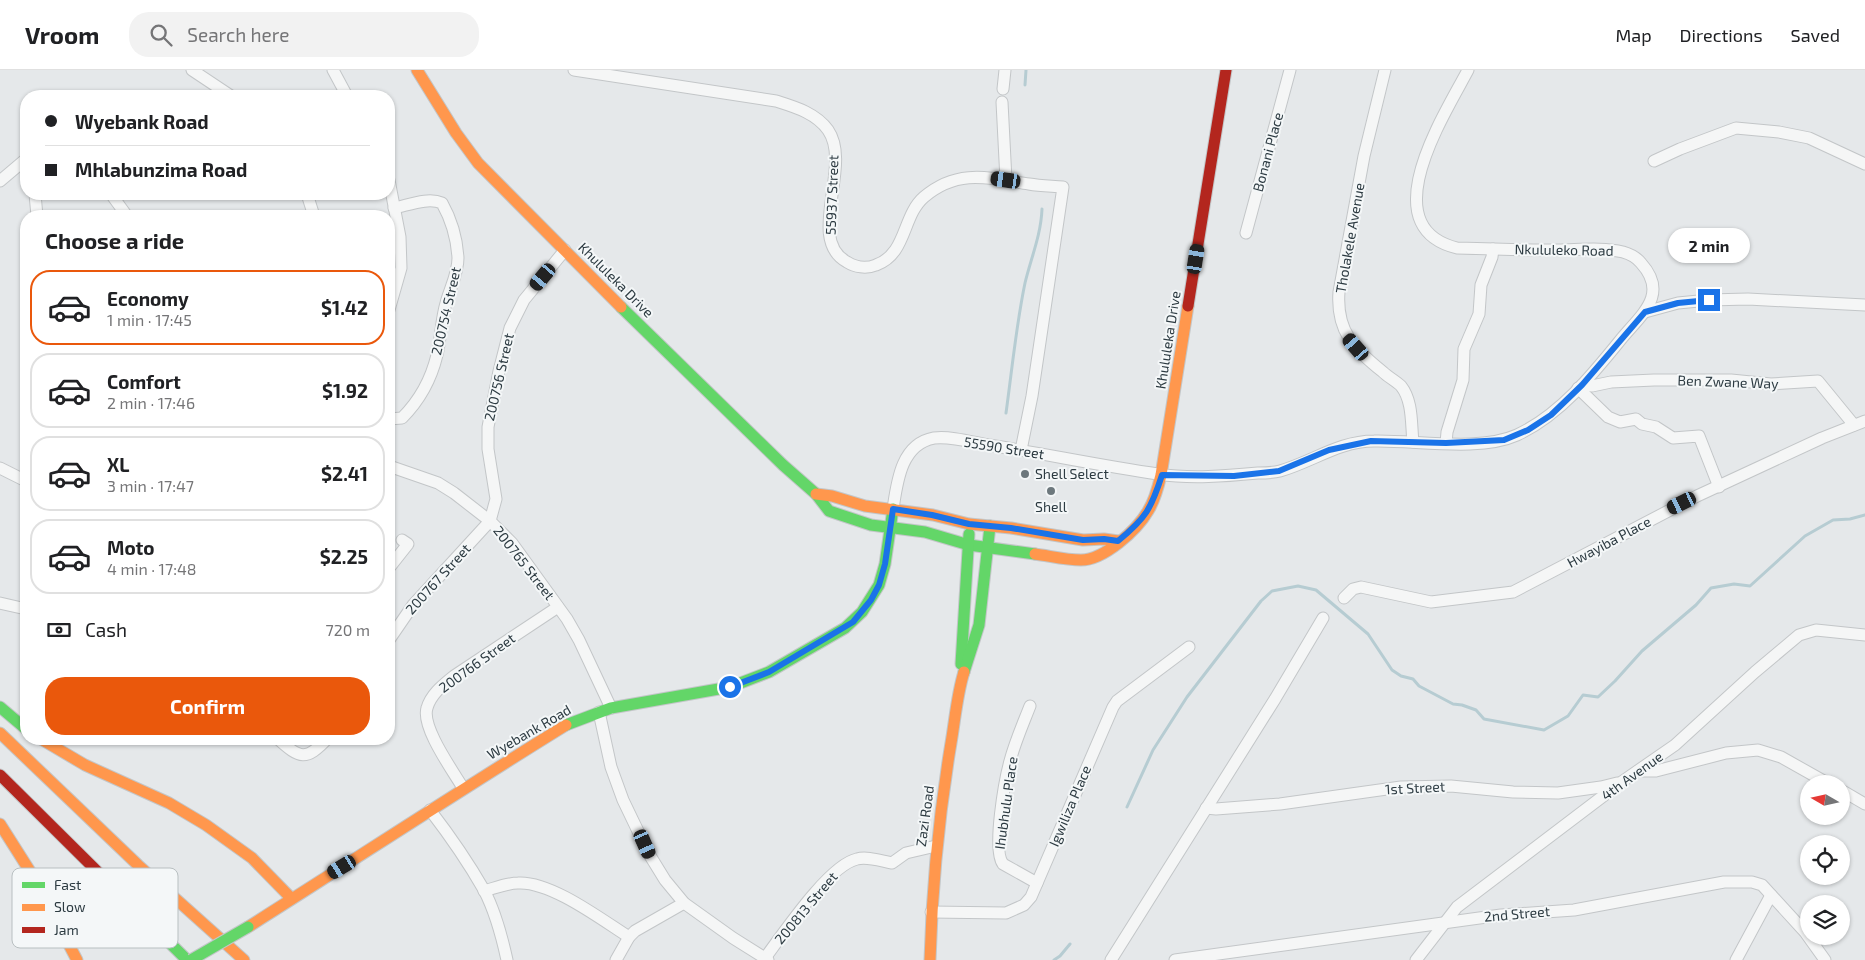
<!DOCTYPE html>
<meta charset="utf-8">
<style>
:root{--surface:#fff;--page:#f2f2f2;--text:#202124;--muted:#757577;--line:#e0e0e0;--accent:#ea580c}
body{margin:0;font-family:"Exo 2",sans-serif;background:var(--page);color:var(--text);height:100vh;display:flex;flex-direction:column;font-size:19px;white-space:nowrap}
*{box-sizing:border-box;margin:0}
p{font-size:16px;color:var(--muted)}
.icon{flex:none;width:28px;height:28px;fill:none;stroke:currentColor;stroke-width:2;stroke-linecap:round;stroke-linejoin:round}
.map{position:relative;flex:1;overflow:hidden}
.side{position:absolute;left:20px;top:140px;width:375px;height:535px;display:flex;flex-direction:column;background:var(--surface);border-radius:20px;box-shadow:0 1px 4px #0004}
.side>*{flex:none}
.guide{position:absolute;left:20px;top:20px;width:375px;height:110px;border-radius:20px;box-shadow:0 1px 4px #0004;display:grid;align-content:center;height:110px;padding:0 25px;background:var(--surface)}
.needle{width:32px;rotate:279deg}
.fabs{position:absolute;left:1800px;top:705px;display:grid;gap:10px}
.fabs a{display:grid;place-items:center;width:50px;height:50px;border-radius:50%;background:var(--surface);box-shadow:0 1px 4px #0004;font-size:25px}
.end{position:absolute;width:22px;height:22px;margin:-11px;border:6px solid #1a73e8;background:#fff;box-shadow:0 0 0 2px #fff}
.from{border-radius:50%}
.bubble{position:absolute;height:35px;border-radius:18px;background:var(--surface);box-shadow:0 1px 4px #0004;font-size:16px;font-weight:700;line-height:35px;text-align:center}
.car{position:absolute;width:15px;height:30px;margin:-15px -8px;border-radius:6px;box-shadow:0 0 4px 1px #0007;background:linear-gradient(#222 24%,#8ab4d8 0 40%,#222 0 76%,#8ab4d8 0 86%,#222 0)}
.guide b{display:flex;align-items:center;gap:18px;height:48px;font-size:19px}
.guide b+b{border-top:1px solid var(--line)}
.guide i{width:12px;height:12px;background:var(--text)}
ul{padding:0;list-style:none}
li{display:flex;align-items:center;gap:15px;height:75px;margin:0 10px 8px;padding:0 15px;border:2px solid var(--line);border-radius:20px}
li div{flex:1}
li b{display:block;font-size:19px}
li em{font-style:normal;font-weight:700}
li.selected{border-color:var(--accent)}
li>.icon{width:45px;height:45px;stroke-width:1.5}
h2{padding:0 25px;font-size:22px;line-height:60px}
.pay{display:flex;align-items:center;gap:12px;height:55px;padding:0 25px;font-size:19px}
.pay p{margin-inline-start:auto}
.action{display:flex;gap:10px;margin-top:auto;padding:10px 25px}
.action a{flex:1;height:58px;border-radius:20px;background:var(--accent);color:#fff;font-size:20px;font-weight:700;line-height:58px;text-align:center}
header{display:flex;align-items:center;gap:30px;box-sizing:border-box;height:70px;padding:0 25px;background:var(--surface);border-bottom:1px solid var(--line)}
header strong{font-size:24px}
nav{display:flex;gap:28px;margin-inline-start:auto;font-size:18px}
.search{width:350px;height:45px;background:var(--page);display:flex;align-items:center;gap:12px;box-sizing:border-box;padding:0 18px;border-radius:20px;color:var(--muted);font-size:19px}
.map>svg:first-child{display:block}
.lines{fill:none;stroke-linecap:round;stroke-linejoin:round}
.stream{stroke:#b6ccd2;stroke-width:3}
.street-casing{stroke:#c3c6c8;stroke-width:13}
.fast-casing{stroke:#c3c6c8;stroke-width:13}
.slow-casing{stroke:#c3c6c8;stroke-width:13}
.jam-casing{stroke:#c3c6c8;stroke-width:13}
.street{stroke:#f5f6f6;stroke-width:11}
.fast{stroke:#63d668;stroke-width:11}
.slow{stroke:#ff974d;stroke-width:11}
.jam{stroke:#b3261e;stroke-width:11}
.fast-bridge-casing{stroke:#c3c6c8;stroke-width:13;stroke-linecap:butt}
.fast-bridge{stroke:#63d668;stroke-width:11}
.route{stroke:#1a73e8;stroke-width:6}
.poi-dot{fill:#6d787d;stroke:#f4f7f8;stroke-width:2}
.labels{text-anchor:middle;stroke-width:4;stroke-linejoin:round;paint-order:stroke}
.street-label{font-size:14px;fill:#2d3b42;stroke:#f4f7f8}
.poi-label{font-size:14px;fill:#2d3b42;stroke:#f4f7f8;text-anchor:start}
.key{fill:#f4f7f8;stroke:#b8bfc1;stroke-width:1}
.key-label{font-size:14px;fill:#2d3b42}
</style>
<header>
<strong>Vroom</strong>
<div class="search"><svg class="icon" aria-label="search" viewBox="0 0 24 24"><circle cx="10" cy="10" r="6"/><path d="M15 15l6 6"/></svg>Search here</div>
<nav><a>Map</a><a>Directions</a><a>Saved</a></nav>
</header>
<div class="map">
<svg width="1865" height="890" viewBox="0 0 1865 890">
<rect width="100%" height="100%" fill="#e5e8ea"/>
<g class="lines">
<g class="stream">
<polyline points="1025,15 1026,0"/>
<path d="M1006,343c6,-43 10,-87 19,-130 6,-25 16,-48 17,-74"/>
<polyline points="1127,737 1153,680 1187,627 1261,531 1272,521 1298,516 1316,520 1368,564 1392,600 1401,606 1413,609 1419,616 1453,634 1462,635 1476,640 1484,649 1544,660 1568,646 1583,625 1598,627 1615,611 1642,581 1696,535 1711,518 1734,514 1750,516 1805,466 1833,450 1850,449 1865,445"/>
<polyline points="1054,890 1060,886 1070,874"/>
</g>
<g class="street-casing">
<g id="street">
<polyline points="192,0 231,26"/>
<polyline points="333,0 347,26"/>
<path d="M574,0l202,31c19,6 40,12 52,29 25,36 -23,109 19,132 8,5 19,7 29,3 31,-11 26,-49 48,-68 34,-29 66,-19 105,-13 11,2 22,2 34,3l-31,209 -11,54"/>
<path d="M1385,0l-21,86 -25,136c-3,39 15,57 44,80 5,5 13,9 18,14 12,15 10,38 12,56"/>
<polyline points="1003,19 1005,0"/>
<polyline points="1002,32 1006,110"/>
<polyline points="1654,91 1680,79 1736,58 1779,62 1809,68 1865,94"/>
<polyline points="389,110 400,167 401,198 389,240"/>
<polyline points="0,111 26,89"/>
<polyline points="35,124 37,146"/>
<polyline points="111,124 127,146"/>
<polyline points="307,124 314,146"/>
<polyline points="1246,163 1290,0"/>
<polyline points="1645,242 1678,233 1709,230 1748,229 1865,235"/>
<polyline points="1582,315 1592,316 1611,312 1654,310 1731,310 1771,314 1818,311 1854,355"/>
<polyline points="1578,318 1608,347 1620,352 1636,349 1642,354 1656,357 1673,368 1699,366 1719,417"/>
<path d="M389,349l13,-1c18,-18 29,-38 35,-63 4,-17 4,-35 9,-52 4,-15 12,-29 12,-45 -1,-18 -7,-39 -16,-55 -14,-6 -33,2 -48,5"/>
<polyline points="1446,373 1447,362 1463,310 1464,279 1479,244 1481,215 1492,187 1493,179"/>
<polyline points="389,396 438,413 454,423 490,451 512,473 567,549 579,570 611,638"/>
<polyline points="0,398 26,411"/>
<path d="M893,439c4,-27 8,-65 41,-71 17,-2 38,4 55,7 57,9 113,21 169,29 33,5 68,2 100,-1 7,0 15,0 22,-2 32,-9 59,-30 94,-30 42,-1 105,11 143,-6 43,-20 76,-61 105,-97 20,-24 47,-44 19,-75 -4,-5 -11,-9 -18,-11 -21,-5 -45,-2 -66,-2 -34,0 -67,-1 -100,-2 -86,-21 -12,-134 11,-178"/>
<polyline points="389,498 408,474 402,470"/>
<polyline points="1344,528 1353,519 1361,517 1431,532 1513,522 1697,426 1822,368 1865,351"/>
<polyline points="0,533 26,539"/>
<polyline points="389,570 413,535 490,451 496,429 488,379 488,357 499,301 510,258 524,230 565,180"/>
<path d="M1030,636c-7,18 -15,36 -20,55 -5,18 -18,89 -7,103l34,19"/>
<polyline points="599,642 611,697 623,730 649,784 665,810 684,833 733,868 768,890"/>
<path d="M278,669c22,20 28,22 49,0"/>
<polyline points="1638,701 1656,701 1726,683 1758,680 1781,687 1829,714"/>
<path d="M463,718c-10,-17 -42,-61 -36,-80 4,-14 16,-23 27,-32l104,-69"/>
<polyline points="1841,720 1865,734"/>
<polyline points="1206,738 1216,739 1280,734 1401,717 1451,716 1513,722 1558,723 1601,717 1617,713"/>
<path d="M430,740c20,26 38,52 54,80 11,21 18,47 23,70"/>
<path d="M484,821c11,-3 23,-8 34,-8 33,-2 84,37 111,54"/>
<polyline points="931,842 1006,843 1024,835 1031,827 1113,637 1117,631 1189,577"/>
<path d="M765,888c18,-24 64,-93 92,-99 10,-3 24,2 35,4l14,-10 30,-7"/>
<polyline points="616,890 629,867 635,861 684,833"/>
<polyline points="1111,890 1275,629 1323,548"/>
<polyline points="1175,890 1501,845 1574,840 1724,812 1752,812 1762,815 1805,862 1825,890"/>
<polyline points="1416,890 1457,837 1623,711 1675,675 1755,602 1799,565 1816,560 1865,565"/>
<polyline points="1736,890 1771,825"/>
</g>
</g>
<g class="fast-casing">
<g id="fast">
<polyline points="621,237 783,395 816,424 829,441 871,455 925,462 969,475 1035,484"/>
<polyline points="961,594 969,464"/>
<polyline points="964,602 979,555 990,456"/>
<polyline points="0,637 26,659"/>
<polyline points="566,655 611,638 730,617 769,602 845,558 862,542 879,515 885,494 893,439"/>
<polyline points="109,813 187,890"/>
</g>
</g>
<g class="slow-casing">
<g id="slow">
<polyline points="417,0 456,63 478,93 621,237"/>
<polyline points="816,424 832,426 865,436 933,445 969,454 1011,458 1083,470 1104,469 1118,471"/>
<path d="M1035,484c15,2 31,6 46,6 23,0 56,-30 67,-49 7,-11 10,-23 13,-36l27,-169"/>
<polyline points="0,663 138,795 244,890"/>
<polyline points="41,669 85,695 169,733 206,755 252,788 291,828"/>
<polyline points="0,754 33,806 77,890"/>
<path d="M248,857c106,-67 211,-136 318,-202"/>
<path d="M930,890c2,-73 9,-145 21,-217 4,-23 6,-49 13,-71"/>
</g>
</g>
<g class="jam-casing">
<g id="jam">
<polyline points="1188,236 1226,0"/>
<polyline points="0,705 109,813"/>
</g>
</g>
<use href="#street" class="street"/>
<use href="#fast" class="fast"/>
<use href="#slow" class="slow"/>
<use href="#jam" class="jam"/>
<g class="fast-bridge-casing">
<polyline id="fast-bridge" points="191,890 248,857"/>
</g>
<use href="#fast-bridge" class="fast-bridge"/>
</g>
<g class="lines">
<path class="route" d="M730,617l39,-15 84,-50 18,-22 8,-15 6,-21 8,-55 39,6 37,9 42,4 72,12 21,-1 14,2c28,-23 33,-32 44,-66l72,1 45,-5 50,-21 42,-9 75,2 58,-3 24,-10 23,-15 31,-30 63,-73 33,-9 31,-3"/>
</g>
<g class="poi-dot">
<circle cx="1025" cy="404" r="5"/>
<circle cx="1051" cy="421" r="5"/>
</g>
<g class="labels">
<g class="street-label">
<text transform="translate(1268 82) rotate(-75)" y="5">Bonani Place</text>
<text transform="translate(832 125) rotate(-88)" y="5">55937 Street</text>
<text transform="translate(1350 168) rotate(-80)" y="5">Tholakele Avenue</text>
<text transform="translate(1564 180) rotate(1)" y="5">Nkululeko Road</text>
<text transform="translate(616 210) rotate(45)" y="5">Khululeka Drive</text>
<text transform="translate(446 241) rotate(-77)" y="5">200754 Street</text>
<text transform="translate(1168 270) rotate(-81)" y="5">Khululeka Drive</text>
<text transform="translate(499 307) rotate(-77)" y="5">200756 Street</text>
<text transform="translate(1728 312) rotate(2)" y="5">Ben Zwane Way</text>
<text transform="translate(1004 378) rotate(9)" y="5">55590 Street</text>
<text transform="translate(1609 472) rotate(-28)" y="5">Hwayiba Place</text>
<text transform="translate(524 493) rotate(52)" y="5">200765 Street</text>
<text transform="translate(438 509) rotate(-48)" y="5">200767 Street</text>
<text transform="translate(477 593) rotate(-36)" y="5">200766 Street</text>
<text transform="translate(529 662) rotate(-30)" y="5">Wyebank Road</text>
<text transform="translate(1632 706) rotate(-36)" y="5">4th Avenue</text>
<text transform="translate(1415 718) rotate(-3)" y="5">1st Street</text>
<text transform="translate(1006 733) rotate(-82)" y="5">Ihubhulu Place</text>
<text transform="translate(1070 736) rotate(-67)" y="5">Igwiliza Place</text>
<text transform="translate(925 746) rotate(-82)" y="5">Zazi Road</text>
<text transform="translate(806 838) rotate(-50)" y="5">200813 Street</text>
<text transform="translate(1517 844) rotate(-5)" y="5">2nd Street</text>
</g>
<g class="poi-label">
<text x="1035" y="409">Shell Select</text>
<text x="1051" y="442" text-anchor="middle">Shell</text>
</g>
</g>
<rect x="12" y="798" width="166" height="80" rx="8" class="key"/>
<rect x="22" y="812" width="23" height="6" fill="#63d668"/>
<rect x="22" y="834" width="23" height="7" fill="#ff974d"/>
<rect x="22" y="857" width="23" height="6" fill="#b3261e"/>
<g class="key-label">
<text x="54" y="820">Fast</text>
<text x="54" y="842">Slow</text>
<text x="54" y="865">Jam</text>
</g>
</svg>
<div class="fabs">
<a><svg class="needle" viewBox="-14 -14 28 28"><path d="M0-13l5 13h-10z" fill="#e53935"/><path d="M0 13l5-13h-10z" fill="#757577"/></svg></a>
<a><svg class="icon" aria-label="locate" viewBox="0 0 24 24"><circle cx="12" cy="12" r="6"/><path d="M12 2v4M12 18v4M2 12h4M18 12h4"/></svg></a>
<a><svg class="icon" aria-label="layers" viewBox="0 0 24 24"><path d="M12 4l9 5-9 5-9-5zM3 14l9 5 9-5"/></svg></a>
</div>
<i class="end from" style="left:730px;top:617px"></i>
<i class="end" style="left:1709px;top:230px"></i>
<div class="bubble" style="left:1668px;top:158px;width:82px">2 min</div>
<i class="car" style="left:1006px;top:110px;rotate:278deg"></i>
<i class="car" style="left:1196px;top:189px;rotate:9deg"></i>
<i class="car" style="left:543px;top:207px;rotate:220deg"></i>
<i class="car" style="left:1356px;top:277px;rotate:319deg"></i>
<i class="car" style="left:1682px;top:433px;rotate:244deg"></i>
<i class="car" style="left:645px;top:774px;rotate:156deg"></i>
<i class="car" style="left:342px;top:797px;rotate:239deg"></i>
<div class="guide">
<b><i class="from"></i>Wyebank Road</b>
<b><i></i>Mhlabunzima Road</b>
</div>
<section class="side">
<h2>Choose a ride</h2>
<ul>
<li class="selected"><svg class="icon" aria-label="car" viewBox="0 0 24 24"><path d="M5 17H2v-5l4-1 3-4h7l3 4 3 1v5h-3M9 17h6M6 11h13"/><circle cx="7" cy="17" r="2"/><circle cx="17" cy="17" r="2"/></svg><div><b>Economy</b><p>1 min · 17:45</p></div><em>$1.42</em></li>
<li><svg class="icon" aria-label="car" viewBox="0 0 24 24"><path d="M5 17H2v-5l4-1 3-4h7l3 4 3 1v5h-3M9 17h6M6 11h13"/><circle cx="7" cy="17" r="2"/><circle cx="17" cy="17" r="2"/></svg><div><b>Comfort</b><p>2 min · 17:46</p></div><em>$1.92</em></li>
<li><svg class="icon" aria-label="car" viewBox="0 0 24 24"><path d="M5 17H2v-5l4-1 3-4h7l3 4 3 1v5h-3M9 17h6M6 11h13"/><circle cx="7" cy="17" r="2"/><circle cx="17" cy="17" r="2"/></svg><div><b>XL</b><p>3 min · 17:47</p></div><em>$2.41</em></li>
<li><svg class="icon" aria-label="car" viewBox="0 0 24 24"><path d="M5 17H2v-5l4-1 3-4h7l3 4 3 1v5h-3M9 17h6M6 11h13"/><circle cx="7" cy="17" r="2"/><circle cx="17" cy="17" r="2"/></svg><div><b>Moto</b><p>4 min · 17:48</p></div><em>$2.25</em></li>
</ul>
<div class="pay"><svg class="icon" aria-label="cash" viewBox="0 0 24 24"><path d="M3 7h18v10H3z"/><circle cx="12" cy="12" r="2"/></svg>Cash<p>720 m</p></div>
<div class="action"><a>Confirm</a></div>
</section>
</div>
